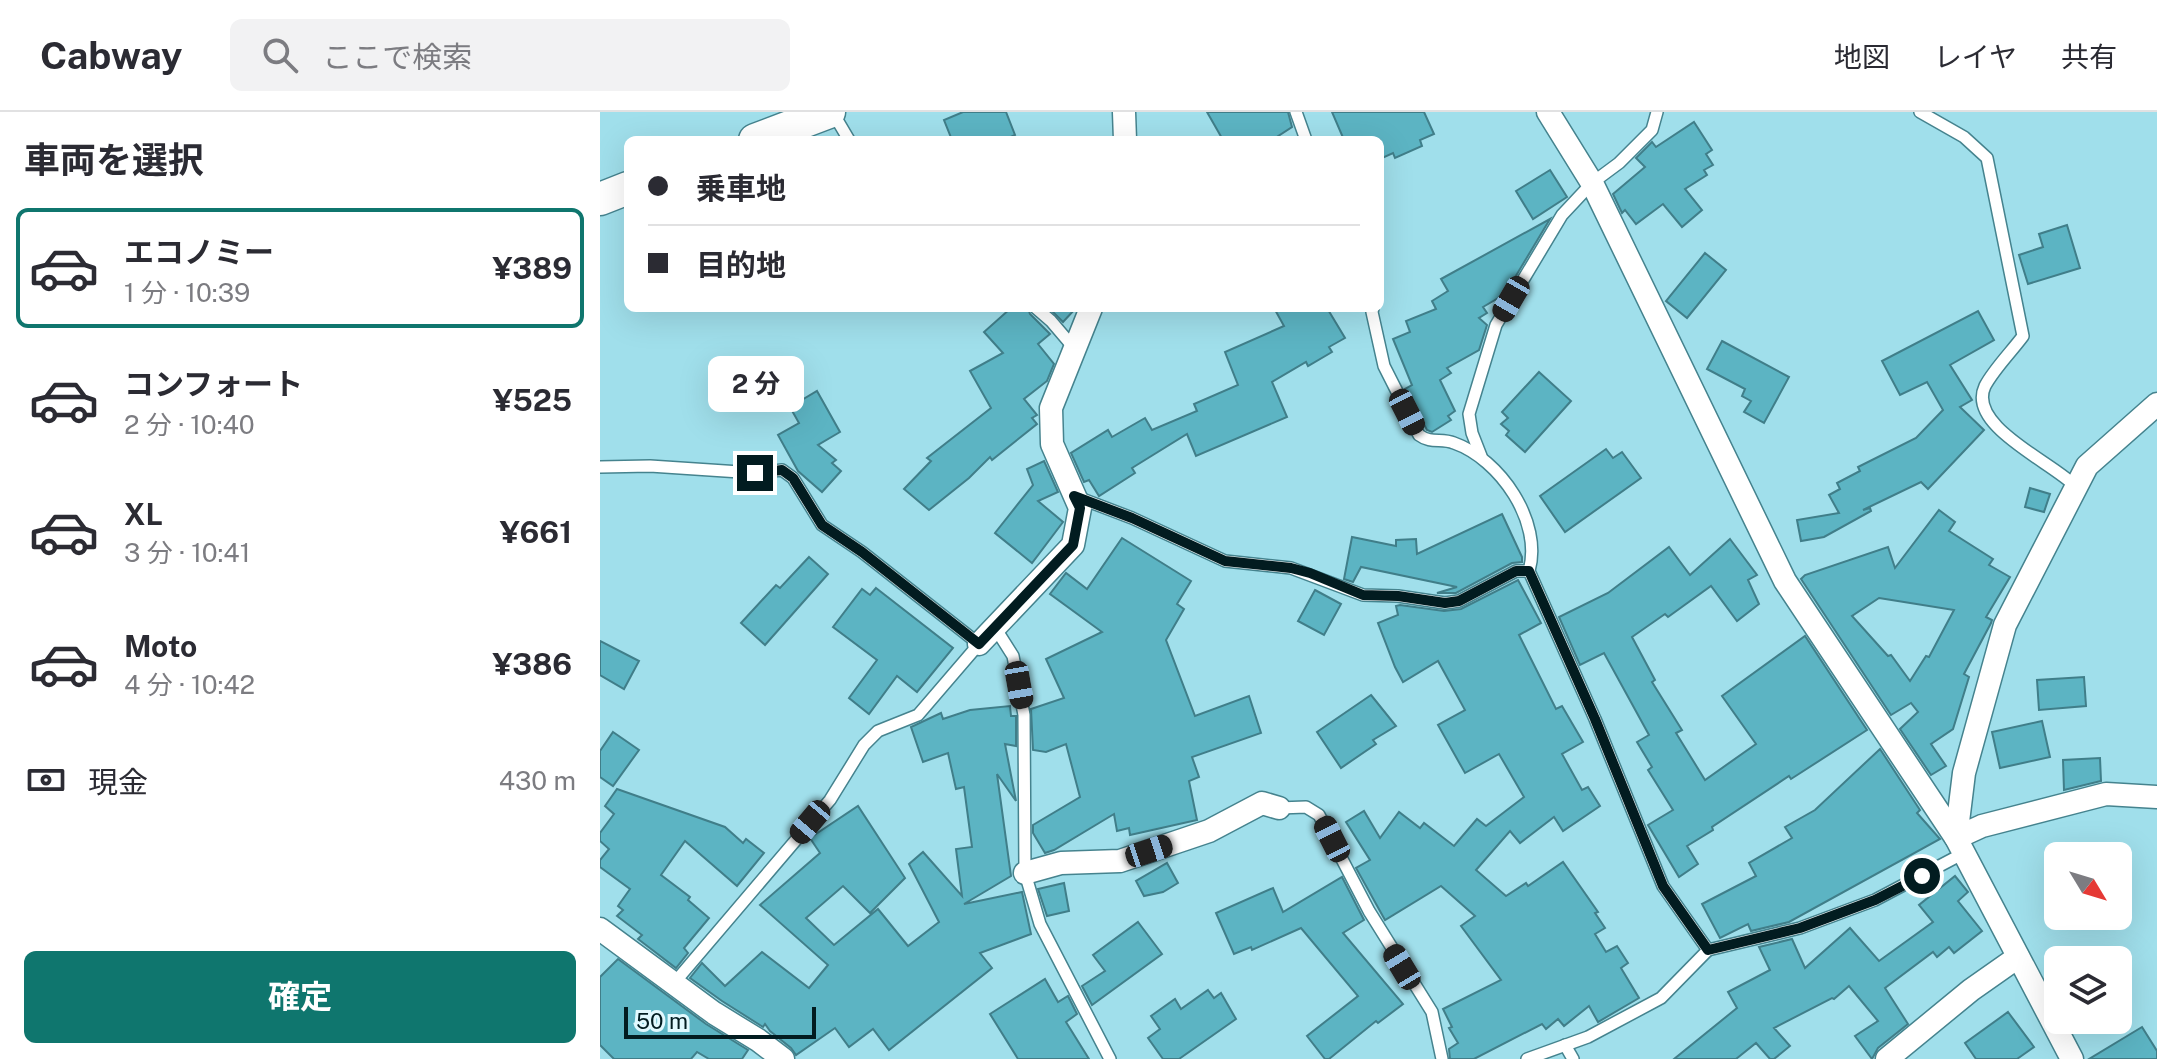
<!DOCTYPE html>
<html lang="ja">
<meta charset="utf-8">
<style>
:root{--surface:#fff;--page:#f2f2f3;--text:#2b2b33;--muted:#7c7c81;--line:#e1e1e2;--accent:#0f766e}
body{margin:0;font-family:"Public Sans","Noto Sans JP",sans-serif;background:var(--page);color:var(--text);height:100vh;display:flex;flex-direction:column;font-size:30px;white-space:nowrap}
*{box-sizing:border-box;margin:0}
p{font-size:26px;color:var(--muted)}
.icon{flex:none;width:44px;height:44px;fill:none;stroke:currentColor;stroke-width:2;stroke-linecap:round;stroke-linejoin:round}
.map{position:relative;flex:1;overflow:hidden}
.sheet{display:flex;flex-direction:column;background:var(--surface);width:600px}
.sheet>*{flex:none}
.hud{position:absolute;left:24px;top:24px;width:760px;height:176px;border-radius:12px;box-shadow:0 8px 32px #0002;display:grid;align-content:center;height:176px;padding:0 24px;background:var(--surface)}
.needle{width:52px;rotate:128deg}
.buttons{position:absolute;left:1444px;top:730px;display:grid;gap:16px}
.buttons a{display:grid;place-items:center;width:88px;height:88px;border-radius:12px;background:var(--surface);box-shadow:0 8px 32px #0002;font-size:40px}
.scale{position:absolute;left:24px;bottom:20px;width:192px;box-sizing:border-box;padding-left:8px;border:4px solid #021c20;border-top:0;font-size:22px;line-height:28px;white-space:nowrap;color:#021c20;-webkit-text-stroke:6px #e1f9fe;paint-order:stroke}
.end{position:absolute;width:36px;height:36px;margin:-18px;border:10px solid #021c20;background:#fff;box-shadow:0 0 0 4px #fff}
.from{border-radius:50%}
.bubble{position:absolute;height:56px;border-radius:12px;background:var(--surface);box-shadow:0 8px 32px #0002;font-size:26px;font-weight:700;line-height:56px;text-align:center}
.car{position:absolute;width:24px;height:48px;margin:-24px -12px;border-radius:10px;box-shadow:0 0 6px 2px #0007;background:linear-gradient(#222 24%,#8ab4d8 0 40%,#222 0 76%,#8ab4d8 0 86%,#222 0)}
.hud b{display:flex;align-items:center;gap:28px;height:76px;font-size:30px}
.hud b+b{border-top:2px solid var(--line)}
.hud i{width:20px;height:20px;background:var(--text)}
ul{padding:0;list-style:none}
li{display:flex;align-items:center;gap:24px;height:120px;margin:0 16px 12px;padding:0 8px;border:4px solid transparent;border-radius:12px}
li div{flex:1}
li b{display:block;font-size:30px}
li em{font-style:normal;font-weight:700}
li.current{border-color:var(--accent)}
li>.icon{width:72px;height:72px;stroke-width:1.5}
h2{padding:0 24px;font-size:36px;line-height:96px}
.pay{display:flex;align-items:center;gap:20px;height:88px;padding:0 24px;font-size:30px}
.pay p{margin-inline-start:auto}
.cta{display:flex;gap:16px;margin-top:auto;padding:16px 24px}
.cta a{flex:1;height:92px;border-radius:12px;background:var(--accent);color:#fff;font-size:32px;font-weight:700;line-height:92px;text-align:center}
header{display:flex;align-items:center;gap:48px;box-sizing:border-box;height:112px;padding:0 40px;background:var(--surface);border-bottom:2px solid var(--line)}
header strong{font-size:38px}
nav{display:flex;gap:44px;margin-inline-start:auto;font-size:28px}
.search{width:560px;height:72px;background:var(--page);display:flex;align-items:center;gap:20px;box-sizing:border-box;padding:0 28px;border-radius:12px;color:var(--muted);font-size:30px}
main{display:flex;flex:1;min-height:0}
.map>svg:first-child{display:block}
.building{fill:#5cb4c3;stroke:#407e89;stroke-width:2;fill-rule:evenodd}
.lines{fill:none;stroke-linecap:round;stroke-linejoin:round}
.lane-casing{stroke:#45838e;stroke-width:14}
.street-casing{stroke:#45838e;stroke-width:25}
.secondary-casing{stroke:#45838e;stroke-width:35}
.lane{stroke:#fff;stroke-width:11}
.street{stroke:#fff;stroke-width:22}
.secondary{stroke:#fff;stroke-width:32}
.route{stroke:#021c20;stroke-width:10}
</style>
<header>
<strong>Cabway</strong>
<div class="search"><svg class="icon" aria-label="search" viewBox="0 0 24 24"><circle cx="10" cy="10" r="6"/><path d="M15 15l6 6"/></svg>ここで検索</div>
<nav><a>地図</a><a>レイヤ</a><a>共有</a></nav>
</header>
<main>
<section class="sheet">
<h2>車両を選択</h2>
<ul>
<li class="current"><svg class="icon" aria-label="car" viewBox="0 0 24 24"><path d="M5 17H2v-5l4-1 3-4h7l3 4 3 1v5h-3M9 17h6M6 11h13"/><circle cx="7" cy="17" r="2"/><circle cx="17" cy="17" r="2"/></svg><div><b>エコノミー</b><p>1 分 · 10:39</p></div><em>¥389</em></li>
<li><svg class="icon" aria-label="car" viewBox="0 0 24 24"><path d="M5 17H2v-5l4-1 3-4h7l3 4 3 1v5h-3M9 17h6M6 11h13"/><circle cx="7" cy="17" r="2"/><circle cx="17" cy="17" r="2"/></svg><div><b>コンフォート</b><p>2 分 · 10:40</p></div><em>¥525</em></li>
<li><svg class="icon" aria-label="car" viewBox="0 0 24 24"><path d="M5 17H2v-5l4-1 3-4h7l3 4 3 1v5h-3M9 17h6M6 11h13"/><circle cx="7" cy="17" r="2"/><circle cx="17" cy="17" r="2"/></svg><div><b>XL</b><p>3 分 · 10:41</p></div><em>¥661</em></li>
<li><svg class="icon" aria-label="car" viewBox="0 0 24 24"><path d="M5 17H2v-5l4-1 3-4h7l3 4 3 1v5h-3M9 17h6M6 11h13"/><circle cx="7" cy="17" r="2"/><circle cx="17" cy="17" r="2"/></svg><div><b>Moto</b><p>4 分 · 10:42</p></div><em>¥386</em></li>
</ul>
<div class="pay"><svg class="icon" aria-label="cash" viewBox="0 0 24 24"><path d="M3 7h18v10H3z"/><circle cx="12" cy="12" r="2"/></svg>現金<p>430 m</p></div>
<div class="cta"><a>確定</a></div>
</section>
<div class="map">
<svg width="1557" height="947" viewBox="0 0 1557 947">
<rect width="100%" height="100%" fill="#a0dfeb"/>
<g class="building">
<polygon points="363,0 406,0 415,23 404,28 352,28 344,8"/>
<polygon points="607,0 688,0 692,15 672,28 623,28"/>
<polygon points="732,0 824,0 834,22 820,28 822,34 795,46 793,41 780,47 780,28 744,28"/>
<polygon points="1094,10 1112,38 1106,42 1113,53 1104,58 1107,63 1085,77 1102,98 1082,115 1063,92 1036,112 1025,98 1022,101 1013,82 1045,55 1036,46 1052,30 1056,35"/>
<polygon points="950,58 967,85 933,107 916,79"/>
<polygon points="950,107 905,182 883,195 887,201 879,206 887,213 879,238 847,256 851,261 840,268 855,299 848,304 851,308 832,320 827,318 805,277 812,273 793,227 810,220 806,209 836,197 832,189 848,179 841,167"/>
<polygon points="1467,113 1480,156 1428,172 1419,143 1443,135 1439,122"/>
<polygon points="1105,141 1126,158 1087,206 1066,189"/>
<polygon points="411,196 428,196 430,202 450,222 438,232 454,252 447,269 424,287 437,303 432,306 437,312 392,348 390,345 369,366 329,398 304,377 331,349 327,346 391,296 370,259 403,241 384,220"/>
<polygon points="449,196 476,196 463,210"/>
<polygon points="674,196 727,196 745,226 729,235 732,240 708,254 706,250 672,270 687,305 596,344 587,322 532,356 535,361 499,384 489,368 484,370 471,341 508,318 512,325 545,306 552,318 597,299 594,292 638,273 625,240 684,214"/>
<polygon points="1378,199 1394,228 1350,253 1372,288 1360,295 1384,318 1328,377 1321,370 1263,398 1270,396 1271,399 1224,425 1201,429 1197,408 1239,401 1229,383 1240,377 1237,371 1260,359 1258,355 1316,326 1343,298 1327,270 1300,283 1282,249"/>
<polygon points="1122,229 1189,265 1164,311 1144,300 1151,289 1142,284 1145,277 1107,257"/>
<polygon points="939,260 971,289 925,340 906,323 909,319 901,312 908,306 902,300"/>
<polygon points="217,279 240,320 218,333 236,348 232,351 241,359 222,380 198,359 178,323 199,311 190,295"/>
<polygon points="1006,337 1013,346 1022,340 1041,366 965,420 940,384"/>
<polygon points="444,349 458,380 438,389 463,410 432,451 395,421 433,373 427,357"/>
<polygon points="1430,376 1450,382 1444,400 1425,395"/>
<path d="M1339,398l16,12 -6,9 44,28 -4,6 21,12 -24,40 6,3 -1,3 -27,51 5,3 -16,52 -22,15 15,22 -15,9 -31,-46 18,-17 -7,-9 -20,12 -90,-136 4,-4 83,-28 7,21zM1279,486l75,12 -25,47 -3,-1 -16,25 -19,-26 -3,1 -36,-40z"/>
<polygon points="902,402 922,445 922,450 912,451 856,481 837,481 857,475 761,455 753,470 744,467 752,425 796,434 796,428 816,427 817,442"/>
<polygon points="522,426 591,469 577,492 584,497 566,528 595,604 649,584 661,621 592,645 599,665 589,669 597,708 530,723 529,716 517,719 514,702 454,738 445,741 433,721 433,713 480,685 466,632 446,640 433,638 431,597 464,586 446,547 502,520 450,482 466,461 487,477"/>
<polygon points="1130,427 1157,463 1148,468 1159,492 1137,509 1111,474 1068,505 1065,502 1032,525 1055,568 1052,570 1082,618 1076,621 1105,668 1156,632 1122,584 1205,524 1267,618 1191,667 1189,664 1112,715 1113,718 1087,734 1098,752 1079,765 1048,713 1073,698 1048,658 1052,655 1037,630 1049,623 1004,541 980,553 959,505 1008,481 1069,435 1090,463"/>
<polygon points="209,445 228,462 165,533 141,511 176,473 180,476"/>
<polygon points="918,468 941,511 919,523 956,597 962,594 983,630 962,642 982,678 988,675 1000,694 963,719 954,705 920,731 910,719 876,758 906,784 926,771 928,774 963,750 998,800 995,801 1005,816 995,822 1006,840 1017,834 1028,851 1021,856 1039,886 998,910 989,894 964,914 958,907 946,917 942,912 874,947 850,947 849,937 858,931 849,916 852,915 843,897 901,868 861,814 875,804 841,774 785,808 756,756 770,748 746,710 764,699 780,726 799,700 820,716 824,711 854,734 877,707 886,714 924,685 899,642 865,661 838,613 865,598 838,549 803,570 795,555 778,511 798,503 796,494 800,493 844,499 861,497"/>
<polygon points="276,476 353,536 317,580 297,564 269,602 249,586 277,548 233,515 262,477 270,483"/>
<polygon points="715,478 741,492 724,523 698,509"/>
<polygon points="0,529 39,549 24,577 0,563"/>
<polygon points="1484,565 1486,594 1439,598 1437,568"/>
<polygon points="771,583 796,614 773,628 776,632 741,656 717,620"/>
<polygon points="410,594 411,604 416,604 416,634 405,632 416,689 397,662 411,764 364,792 422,780 431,822 380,841 392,856 289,938 273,917 249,935 235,916 196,943 191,936 170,919 165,912 163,915 122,889 90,866 102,851 125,874 162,840 209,876 228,853 160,793 220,741 210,726 258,694 305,766 270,801 243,774 206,806 234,833 278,797 308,834 339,810 309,752 323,740 362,784 356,737 372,735 364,675 356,677 348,641 323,650 311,615 341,601 343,607 370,598"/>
<polygon points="1442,609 1450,645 1400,656 1392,620"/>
<polygon points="13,620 39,638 13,674 0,665 0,639"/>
<polygon points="1280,637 1320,698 1317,701 1340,727 1189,810 1151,819 1148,812 1120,826 1102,792 1156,764 1149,751 1192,726 1185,715 1215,698"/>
<polygon points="1500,646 1501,669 1464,678 1463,648"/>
<polygon points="17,677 125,715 143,731 146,727 164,741 137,774 85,729 61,763 90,785 88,788 109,806 84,836 88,841 76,856 38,827 42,823 17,804 23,798 18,794 30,777 0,755 0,748 9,737 0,729 0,721 14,702 5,694"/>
<polygon points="567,751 578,771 563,780 544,784 536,769"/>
<polygon points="1355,764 1368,780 1358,789 1382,819 1354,841 1349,835 1337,845 1333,840 1285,876 1308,912 1278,936 1272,947 1255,924 1278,909 1249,874 1234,887 1232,886 1174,916 1190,934 1174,947 1170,947 1156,931 1136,947 1074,947 1137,896 1128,880 1170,858 1159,835 1192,827 1205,856 1250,816 1279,849 1333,810 1319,793"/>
<polygon points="742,765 764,808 743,821 803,892 778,911 776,909 729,947 725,947 707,924 758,884 701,816 652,838 651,835 634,842 616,801 673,776 683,800"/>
<polygon points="464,771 469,799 447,804 438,777"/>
<polygon points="538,810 562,842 492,893 482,874 505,859 493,843"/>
<polygon points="18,847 106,912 148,938 142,947 109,947 97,940 91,947 14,947 0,933 0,865"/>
<polygon points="445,867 458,890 468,884 477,902 466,910 489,947 418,947 390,902"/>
<polygon points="608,878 614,886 621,881 636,907 579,947 563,947 548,926 560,917 551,904 575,887 581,897"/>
<polygon points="1408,900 1434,935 1417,947 1376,947 1365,931"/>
<polygon points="1542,915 1557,939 1557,947 1489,947"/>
</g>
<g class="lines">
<g class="lane-casing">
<g id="lane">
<polyline points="696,0 706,28"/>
<path d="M1320,0l44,25 23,21 36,178c-11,15 -29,33 -38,50 -19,40 69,77 91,101"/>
<polyline points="233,1 249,28"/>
<polyline points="436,196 451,209 474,236"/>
<path d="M773,196l-1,4 12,54 35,69c12,9 22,3 35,8 46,16 89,79 75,128l66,148 68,167 45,64 92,-22 75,-28 89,-47"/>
<polyline points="881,344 872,321 869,302 896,213 962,103 992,71 1019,51 1052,18 1057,0"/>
<polyline points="0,355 50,354 155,361 182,358 193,366 222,413 262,440 379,532 318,603 278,619 264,633 230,688 75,870"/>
<polyline points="477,385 532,406 625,449 691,456 763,483 798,484 845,491 859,489 916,459 929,459"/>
<polyline points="394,514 413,544 424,603 425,761 440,812 510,947"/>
<polyline points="679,696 706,695 719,703 769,799 832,900 842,947"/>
<polyline points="965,933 973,947"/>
<polyline points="927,947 988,925 1061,886 1108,838"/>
</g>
</g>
<g class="street-casing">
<g id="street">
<polyline points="524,0 525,28"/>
<polyline points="948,0 992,71 1185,469 1356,726 1472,947"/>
<polyline points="1557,292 1487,354 1405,513 1364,661 1356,726 1382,714 1506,682 1557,685"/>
<polyline points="379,532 473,433 480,396 452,332 451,296 491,196"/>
<polyline points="425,761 461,751 520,749 609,719 662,691 679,696"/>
<polyline points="0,817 114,901 158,928 183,947"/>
<polyline points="1287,947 1371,878 1418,845"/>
</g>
</g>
<g class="secondary-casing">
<g id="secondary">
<polyline points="155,28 229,0"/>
<polyline points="0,87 28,76"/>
</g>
</g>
<use href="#lane" class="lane"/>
<use href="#street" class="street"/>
<use href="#secondary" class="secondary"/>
</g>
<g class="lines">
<polyline class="route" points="155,361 182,358 193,366 222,413 262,440 379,532 473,433 480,396 474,384 532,406 625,449 691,456 710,461 763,483 798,484 845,491 859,489 916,459 929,459 995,607 1063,774 1108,838 1200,816 1275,788 1322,764"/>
</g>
</svg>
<div class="buttons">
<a><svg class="needle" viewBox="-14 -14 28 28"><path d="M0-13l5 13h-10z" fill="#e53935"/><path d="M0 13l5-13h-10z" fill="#7c7c81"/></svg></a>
<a><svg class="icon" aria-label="layers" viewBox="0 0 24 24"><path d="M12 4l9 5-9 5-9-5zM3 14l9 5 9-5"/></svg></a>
</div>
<div class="scale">50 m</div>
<i class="end from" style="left:1322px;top:764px"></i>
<i class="end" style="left:155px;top:361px"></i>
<div class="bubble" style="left:108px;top:244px;width:96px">2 分</div>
<i class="car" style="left:911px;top:187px;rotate:210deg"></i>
<i class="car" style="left:807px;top:300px;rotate:153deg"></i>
<i class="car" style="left:419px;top:573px;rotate:170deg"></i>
<i class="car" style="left:210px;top:710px;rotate:220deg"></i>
<i class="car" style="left:732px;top:727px;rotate:333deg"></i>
<i class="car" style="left:549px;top:739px;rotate:72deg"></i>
<i class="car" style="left:802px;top:855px;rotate:329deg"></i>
<div class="hud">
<b><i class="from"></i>乗車地</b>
<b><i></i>目的地</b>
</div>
</div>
</main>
